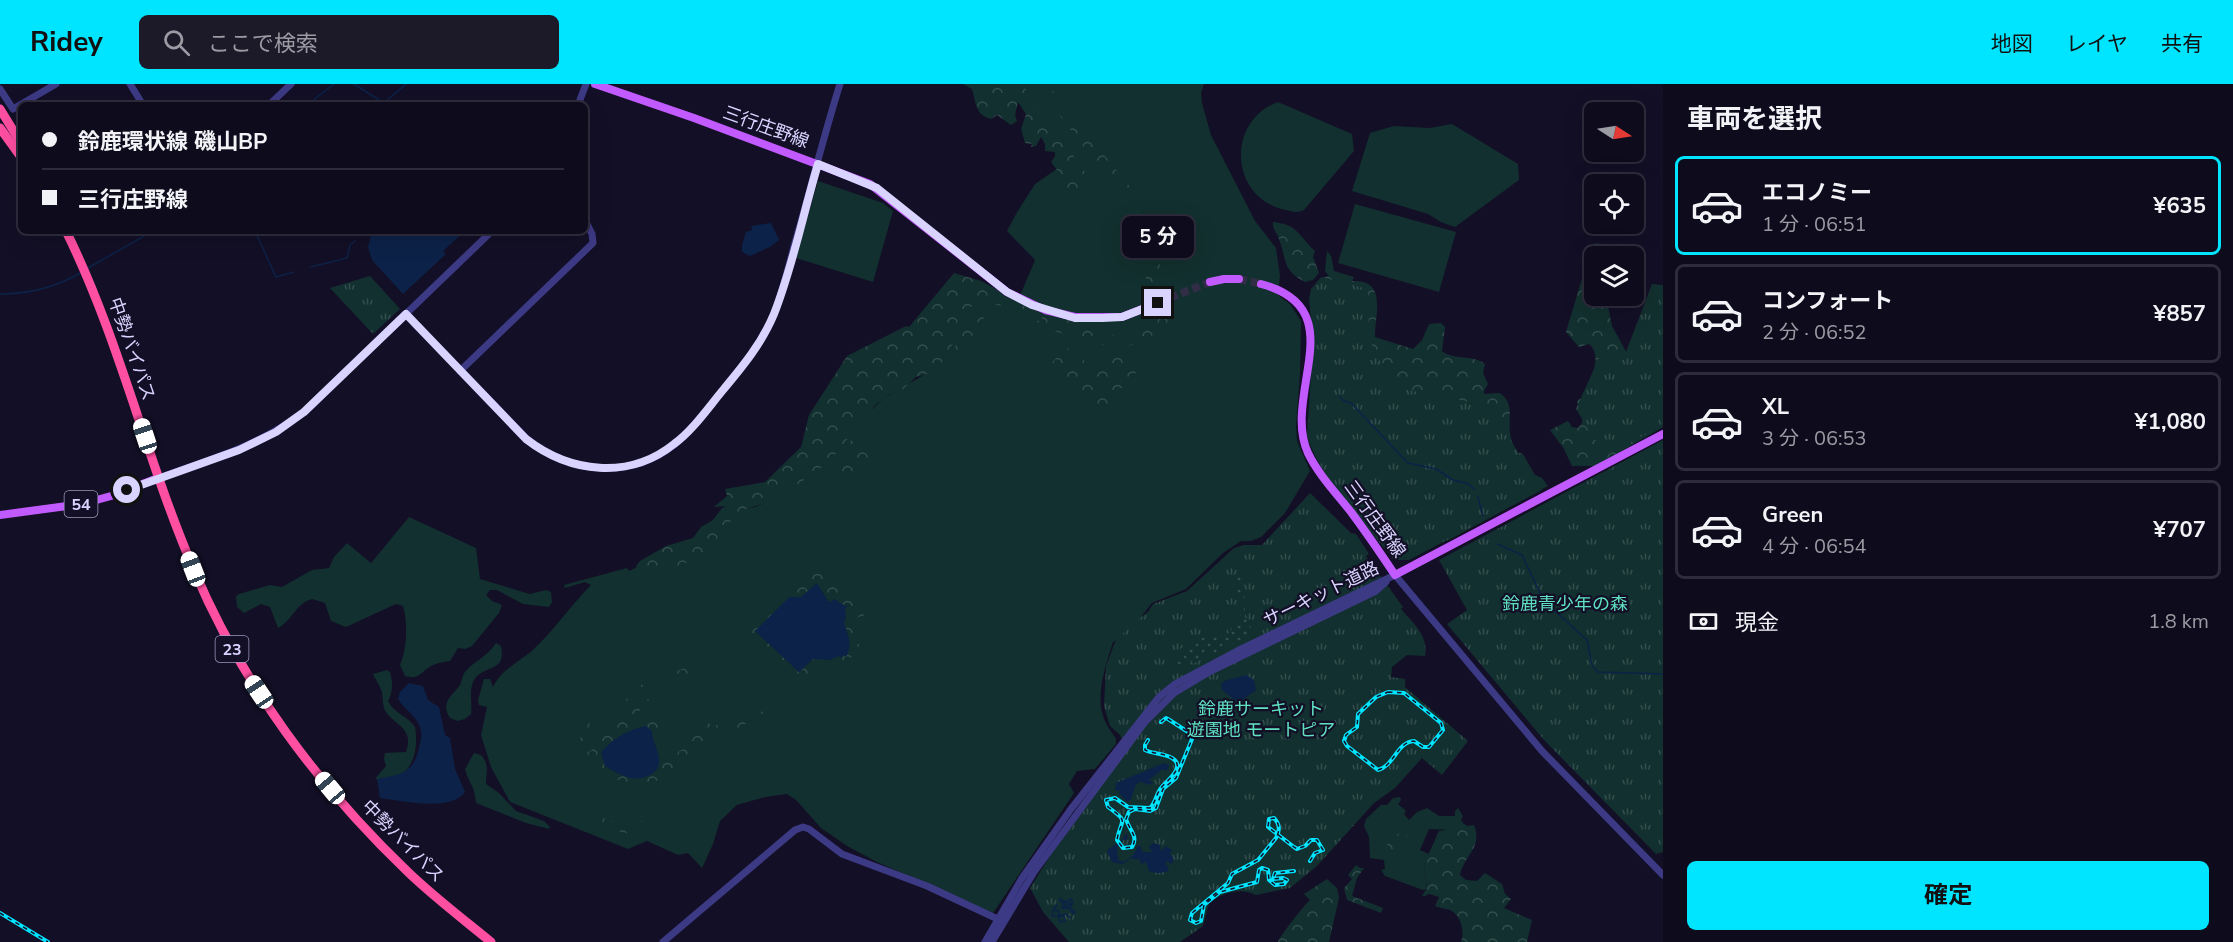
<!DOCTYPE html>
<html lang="ja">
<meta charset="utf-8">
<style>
:root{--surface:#0e0b1c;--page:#1c1929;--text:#f1f3f6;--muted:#9b9ba3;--line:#2e2b3b;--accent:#00e5ff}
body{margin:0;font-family:"Nunito Sans","Noto Sans JP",sans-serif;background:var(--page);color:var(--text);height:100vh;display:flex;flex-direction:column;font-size:22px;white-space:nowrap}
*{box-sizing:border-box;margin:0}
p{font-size:20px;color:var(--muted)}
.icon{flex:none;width:33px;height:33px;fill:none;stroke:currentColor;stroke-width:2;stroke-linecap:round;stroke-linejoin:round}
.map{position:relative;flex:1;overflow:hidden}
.panel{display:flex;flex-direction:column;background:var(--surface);width:570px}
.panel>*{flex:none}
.hud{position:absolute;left:18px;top:18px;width:570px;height:132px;border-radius:9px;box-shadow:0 6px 24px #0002,0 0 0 2px var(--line);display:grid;align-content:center;height:132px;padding:0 24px;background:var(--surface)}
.needle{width:39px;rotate:102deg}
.fabs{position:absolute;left:1584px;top:18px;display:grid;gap:12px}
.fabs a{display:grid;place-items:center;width:60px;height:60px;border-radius:9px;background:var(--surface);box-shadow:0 6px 24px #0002,0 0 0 2px var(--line);font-size:30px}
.end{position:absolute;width:27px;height:27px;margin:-14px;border:8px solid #d9d4ff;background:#111;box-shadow:0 0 0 3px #111}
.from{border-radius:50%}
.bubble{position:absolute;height:42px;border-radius:9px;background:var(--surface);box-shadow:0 6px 24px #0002,0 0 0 2px var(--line);font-size:20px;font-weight:700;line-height:42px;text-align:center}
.car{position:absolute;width:18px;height:36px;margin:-18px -9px;border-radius:8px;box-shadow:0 0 4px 2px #0007;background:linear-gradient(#fff 24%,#345 0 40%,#fff 0 76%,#345 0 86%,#fff 0)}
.hud b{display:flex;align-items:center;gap:21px;height:57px;font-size:22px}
.hud b+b{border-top:2px solid var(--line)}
.hud i{width:15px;height:15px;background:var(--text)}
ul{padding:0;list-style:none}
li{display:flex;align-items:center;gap:18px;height:99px;margin:0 12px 9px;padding:0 12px;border:3px solid var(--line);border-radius:9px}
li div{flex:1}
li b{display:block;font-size:22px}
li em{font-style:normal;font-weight:700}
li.current{border-color:var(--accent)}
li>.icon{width:54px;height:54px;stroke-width:1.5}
h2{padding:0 24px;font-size:27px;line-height:72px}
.pay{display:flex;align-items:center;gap:15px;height:66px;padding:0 24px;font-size:22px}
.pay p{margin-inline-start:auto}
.button{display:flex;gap:12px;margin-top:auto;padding:12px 24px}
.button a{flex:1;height:69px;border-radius:9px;background:var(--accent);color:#111;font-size:24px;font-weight:700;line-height:69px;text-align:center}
header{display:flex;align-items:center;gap:36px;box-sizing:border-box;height:84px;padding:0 30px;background:var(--accent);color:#111}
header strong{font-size:28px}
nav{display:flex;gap:33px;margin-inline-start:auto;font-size:21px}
.search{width:420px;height:54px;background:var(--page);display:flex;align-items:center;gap:15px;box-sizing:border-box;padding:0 21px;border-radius:9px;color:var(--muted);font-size:22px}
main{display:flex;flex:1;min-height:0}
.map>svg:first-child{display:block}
.grass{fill:#12302f}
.forest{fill:url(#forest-crowns);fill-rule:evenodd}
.park{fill:url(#park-tufts)}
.garden{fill:url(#garden-dots)}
.water{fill:#0c2248}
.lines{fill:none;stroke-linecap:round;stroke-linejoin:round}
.stream{stroke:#0c2248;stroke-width:1.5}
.major-tunnel{stroke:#312d47;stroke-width:8;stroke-dasharray:8 4;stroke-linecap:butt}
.minor{stroke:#3d3a85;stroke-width:7}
.major{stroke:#c25bff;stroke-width:8}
.highway{stroke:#ff4fa3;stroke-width:9}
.rail-casing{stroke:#00e5ff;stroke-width:4}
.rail{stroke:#130f26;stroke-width:1.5;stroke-dasharray:4.5;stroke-linecap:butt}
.route{stroke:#d9d4ff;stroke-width:8}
.labels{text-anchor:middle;stroke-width:4.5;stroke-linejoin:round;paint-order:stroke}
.shield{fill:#130f26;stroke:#9e99be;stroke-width:1.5}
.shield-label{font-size:16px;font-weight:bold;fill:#d9d4ff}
.street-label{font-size:18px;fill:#d9d4ff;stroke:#130f26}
.park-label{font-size:18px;fill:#5fe0c0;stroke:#130f26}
</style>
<header>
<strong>Ridey</strong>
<div class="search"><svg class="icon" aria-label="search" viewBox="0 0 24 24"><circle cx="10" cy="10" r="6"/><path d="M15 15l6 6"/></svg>ここで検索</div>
<nav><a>地図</a><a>レイヤ</a><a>共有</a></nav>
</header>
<main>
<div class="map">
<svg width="1663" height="858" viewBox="0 0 1663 858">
<defs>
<pattern id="forest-crowns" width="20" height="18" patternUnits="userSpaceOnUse" patternTransform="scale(1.5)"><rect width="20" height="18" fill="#12302f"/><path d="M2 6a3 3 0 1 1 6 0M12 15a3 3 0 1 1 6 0" fill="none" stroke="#344d4e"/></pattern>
<pattern id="park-tufts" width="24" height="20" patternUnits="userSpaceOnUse" patternTransform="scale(1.5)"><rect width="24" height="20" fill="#12302f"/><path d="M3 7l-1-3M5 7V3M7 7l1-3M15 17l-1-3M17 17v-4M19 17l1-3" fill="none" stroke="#344d4e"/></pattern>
<pattern id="garden-dots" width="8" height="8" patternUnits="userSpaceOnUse" patternTransform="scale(1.5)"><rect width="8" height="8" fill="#12302f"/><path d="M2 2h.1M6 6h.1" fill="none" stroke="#344d4e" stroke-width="1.8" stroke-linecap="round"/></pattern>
</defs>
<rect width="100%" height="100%" fill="#130f26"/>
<g class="grass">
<path d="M1022,0h182l-3,9 1,10 9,32 44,86 21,27 4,28 -2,19 12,9 11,17 -1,52 -4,53 1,15 13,30 -25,42 -24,24 -10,4h-10l-18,12 -37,36 -34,14 -11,14 2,4 -18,16 -12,5c-7,22 -18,53 -9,77 3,7 8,14 12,20v5l-21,25 -18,2 -8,13 5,9 -81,120 -116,-51 -30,-16 -26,-18 -25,-28 -9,-6 -22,3 -28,8 -17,16 -7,23 -11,24 -14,-15 -10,2 -31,-14 -19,8 -118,-47 -19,-35 -10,-32 6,-28 -8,-2 -1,-5 6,-21h6l3,8c9,-19 27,-25 41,-38 21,-20 37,-44 57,-64l-6,-3 -20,6 -1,-3 63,-17 2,3 20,-10 42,-7 49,-44 15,-3 20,-9 109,-100 45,-26 27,-56 24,-18 36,7 19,-45 -28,-29 9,-17 19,-30 26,-18z"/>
<path d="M1278,18l74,32 2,17 -50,59c-6,3 -12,2 -18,0 -56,-11 -61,-88 -8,-108z"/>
<polygon points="1452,40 1518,80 1519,96 1455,143 1441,138 1428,130 1352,107 1370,49 1394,42 1430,44"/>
<polygon points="818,97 883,119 893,127 873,198 796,174"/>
<polygon points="1355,120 1456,148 1439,208 1338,179"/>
<path d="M409,433l67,31 4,31 50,15 16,-4 5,2 1,10 -3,5 -26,-3 -26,-14h-7l-4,5 6,6 10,4 -3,8 -27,33 -7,3 -7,-1 -8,13c-7,1 -13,2 -19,5 -11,7 -12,14 -26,10l-5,-11c7,-16 8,-42 3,-59l-7,-2 -50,23 -15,-6 -6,-18 -13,-4c-16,4 -20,22 -34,29l-8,-21 -9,-3 -17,9 -7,-6 -1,-11 3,-2 31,-9 12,2 30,-17 17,-2 5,-11 13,-14 24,20z"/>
<path d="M496,559l5,3c6,27 -17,18 -27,34 -6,12 -1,22 -3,34l-6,5 -7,2 -8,-3c-10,-16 2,-22 10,-33 2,-4 2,-9 5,-13 10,-12 21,-14 31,-29z"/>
<path d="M387,586l3,2c3,10 3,20 -2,29 5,12 20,15 27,26 5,27 -6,59 -40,52l11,-13 -2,-7 1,-6 21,-1c8,-24 -9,-25 -20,-40 -4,-6 -3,-14 -4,-20 -2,-6 -6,-12 -9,-18z"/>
<path d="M474,669l7,2c9,10 5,17 5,29l13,9 17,18 28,10 6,6 -1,2 -23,-6 -50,-20c-1,-17 -7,-19 -11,-34z"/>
<polygon points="1400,713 1401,716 1398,720 1406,727 1404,730 1409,736 1417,728 1427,724 1439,732 1455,732 1455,727 1458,724 1463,732 1461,736 1464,740 1468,742 1454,746 1429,745 1420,766 1429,770 1424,780 1427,805 1423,806 1385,792 1381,786 1385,785 1384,776 1370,774 1369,753 1364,742 1366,735 1381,721 1387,721 1393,714"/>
</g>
<g class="forest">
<path d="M963,0h59l68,95 -4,5 1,4 -11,7 -10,-5 -3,7 -2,-4 2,-15 -12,-16 4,-6v-4l-10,-1v-7l-4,-7 -5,9 -5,1 1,-3 -7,-1 -4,-14 5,-15 -8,-12 -3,13 2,6 -6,4 -14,-10 -6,4c-16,-4 -15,-17 -19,-30z"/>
<polygon points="1036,0 1047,0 1130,103 1136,114 1139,114 1162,152 1167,179 1161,162 1148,140 1109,97"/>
<path d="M1127,131c20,16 33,35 34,61l7,3 2,11 -25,11 -3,-1 -1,-5c13,-45 14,-41 -14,-80z"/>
<path d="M1273,138c4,1 10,1 14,3 12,4 18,18 28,26l-2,6 6,16 -6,7 -8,2c-23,-12 -18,-22 -26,-43 -2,-7 -7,-10 -6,-17z"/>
<path d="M1596,159l28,6 -6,7h-24v40h12l6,30 18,33 33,36v32l-67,39h-24l-8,-17 -14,-19 18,-9 4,6 6,1 4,-5 1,-13 -6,-7 1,-3 5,-3c6,-15 21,-40 6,-53l-10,3 -13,-15 26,-87z"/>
<path d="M1327,167l4,5 3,15 20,6 -2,4c37,-2 22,37 23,56l38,12 9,-9 7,-16 12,-1 4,4 -3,24c13,10 30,3 43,13l-2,9 5,11 -4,7v3l15,-1c16,9 9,25 11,40 1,7 3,12 6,19l7,2 12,21 7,3 6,8 -101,55 -42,-51 -83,-209 2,-4 5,-1 -4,-5z"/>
<path d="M954,189l27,8 55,29 42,11 18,10 26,7c10,-7 25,-9 35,-17 6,-5 6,-8 15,-11l-2,15c-13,7 -27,17 -42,21 -18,5 -74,-16 -95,-21l-1,-2 11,-4 -2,-2 -61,-17 -9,7 -26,52 -14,14 -15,4 -14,13 -12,4 -15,11 -46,57 -39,28 -19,11 -25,8 -15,12 -16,23 -14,11 -21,11 -40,9 -4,-9 4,-5 26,-15 27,-8 8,-11 12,-7 9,-12 4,-2 -12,1 13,-11 -2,-7 40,-7 36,-35 8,-32 38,-59 59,-30 3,1z"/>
<polygon points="985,222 988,224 983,232 984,236 978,238 978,246 980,242 977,251 971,252 973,257 970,269 971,272 960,275 954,270 956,259 970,237 969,234 976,223"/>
<path d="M1070,263l13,11 2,5 23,1 2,-4 26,-11 9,7 -8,7 3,4 -11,15 -16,13 4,7c-21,13 -44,-15 -59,-28l4,-4 6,3 1,-3 -7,-3 -3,2 -6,-3 -4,6 -5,-1 17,-18z"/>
<path d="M855,351l7,2 12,12 -2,1 2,9 -2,11 -3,1v3c-12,5 -26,7 -39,2 0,-11 18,-30 25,-41z"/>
<polygon points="817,481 865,521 863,526 864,533 858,533 856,539 858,560 862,561 863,564 852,573 798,598 795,595 794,590 759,556 762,553 799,588 813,575 830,576 849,551 844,539 846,532 845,524 850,522 845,522 834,515 830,518 828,517 817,499 801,513 789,513 746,558 746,552 789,501 796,500"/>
<polygon points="723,567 724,571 720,575 687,592 669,595 641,607 619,611 628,606 703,577"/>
<path d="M641,612l9,4 -19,20 1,3 4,1 13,-4 9,4 4,28 12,3 9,-6 25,-28 5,7 11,-9 14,5 32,-17 22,-4 -21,7 -33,18 -11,-1 -45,31 -4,9 -11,9 -13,6 -28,2 -43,-23c-11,-17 2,-33 11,-47l-12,29 4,10 6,-3 17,-21 -2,-4 11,-11 -3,-5 3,-6 10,-5zM642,643l10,4v8l7,24c-23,26 -27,15 -54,3l-4,-14 21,-19z"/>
<path d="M568,719l59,25 23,-10v3c-6,4 -14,11 -21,12 -14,1 -53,-21 -61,-30z"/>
<polygon points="1390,740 1396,751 1403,748 1406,751 1411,752 1410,757 1404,757 1400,765 1400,772 1397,772 1395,768 1385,773 1390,748 1387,741"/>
<path d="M1474,741c9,23 -10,30 -14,50l6,5 11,1 8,-8 17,11 3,10 6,5 -7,9 28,12 -5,22h-66c4,-10 0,-27 -11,-32 -3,-1 -10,-2 -15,-4l4,-9 -10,-3 -4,2h-3l5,-8 -3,-24 15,-33z"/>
<polygon points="1356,781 1360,784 1364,784 1357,794 1352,812 1383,824 1381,829 1347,816 1344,804 1352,795 1348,791"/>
<path d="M1327,795l10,9 2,10 -10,44h-51c1,-5 28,-39 32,-42l-6,-6z"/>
</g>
<g class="park">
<polygon points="370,192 400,225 373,250 330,204"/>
<path d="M1321,193l47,12 1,50 24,48 96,19 53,84 -133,70h-15c-28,-35 -74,-81 -87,-124l6,-95 -4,-42 2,-10z"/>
<polygon points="1652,200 1663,201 1663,341 1605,372 1576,325 1603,265 1624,273"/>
<polygon points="1663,356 1663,768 1656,770 1544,656 1447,540 1467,526 1439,476"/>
<path d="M1310,409l41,40 5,1 13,20 -3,2 37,51 -2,2c12,14 28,27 24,47l-18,-1 -15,12 -1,10 14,2v8l63,54 -26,34 -20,-17 -27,30 -21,15 -57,63 -27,22 -34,7c-17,-8 -33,-2 -47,8l-6,23 -23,16h-111l-26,-30 -13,-24 22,-35 75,-103 -7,-15 -10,-9 -6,-20 2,-40 9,-24 19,-20 14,-10 5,-8 34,-13 47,-43 10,-3h18z"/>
</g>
<polygon class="garden" points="1241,492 1244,494 1245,533 1251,540 1249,552 1182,585 1174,574 1180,571 1185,581 1189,581 1192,578 1189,574 1185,575 1180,566 1181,564 1190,563 1196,555 1229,549 1239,534 1242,527 1241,516 1232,494"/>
<g class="water">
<polygon points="771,139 779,156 770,163 750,172 742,168 742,161 746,148 752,146 751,142"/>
<polygon points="372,147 465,147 443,167 446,170 403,210 372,176 368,163"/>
<path d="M817,499l11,18 2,1 4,-3 11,7 6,-1 -6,3 1,8 -2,7c4,13 9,21 2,34l-3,-2 -2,3 -2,-2 -9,4 -17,-1 -14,13 -44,-41 34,-34h12z"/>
<polygon points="1246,591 1254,596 1256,606 1244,615 1236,617 1222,606 1221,601 1224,597"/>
<path d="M409,599l14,3 5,14 11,7 6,28 5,3 5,31 10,23c-14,20 -63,9 -85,6l-3,-19c24,-5 36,-5 42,-31 2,-8 4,-15 0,-23 -4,-10 -15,-16 -21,-26l2,-7z"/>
<path d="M646,642l6,5c0,11 9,22 7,33 -1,5 -5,9 -9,11 -16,9 -32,-1 -45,-9l-4,-14c13,-14 26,-22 45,-26z"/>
<polygon points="1164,679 1169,681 1168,685 1166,687 1163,685 1149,696 1153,698 1150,701 1141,698 1136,700 1131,715 1128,718 1119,710 1120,707 1115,706 1116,699"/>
<path d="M1126,749l2,3 -1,4h-4l-6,8 1,12 5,2c7,-3 14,-9 14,-17l3,1 3,6h9l-3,-6 5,-3 6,2 1,7 4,-6 7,4 -2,4 3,3v5l-2,2 -4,-3 -1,2 3,8c-7,2 -13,3 -20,0l-3,-9 -5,2 -1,-4 -9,-2 -8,6 -11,-2 -5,-11c7,-8 14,-6 19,-18z"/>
</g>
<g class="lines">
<g class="stream">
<polyline points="354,0 384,19 406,0"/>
<polyline points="307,21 334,0"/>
<polyline points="255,147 276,193 294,188"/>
<polyline points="311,183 347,174 350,161 355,157"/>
<polyline points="88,184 153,147"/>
<path d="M0,210c29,0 57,-7 82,-22"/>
<polyline points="1340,313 1344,317 1351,319 1408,379 1436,385 1453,396 1469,400 1474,405"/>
<polyline points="1478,413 1483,432"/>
<polyline points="1497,460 1522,471 1544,517 1587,556 1592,581 1598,588 1663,590"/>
<path d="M1060,814c4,3 7,6 11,7l2,-3 -2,-3 -4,2c1,2 1,4 3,5"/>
<polyline points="1059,816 1068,823"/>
<polyline points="1064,817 1062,824 1067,824"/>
<polyline points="1071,818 1070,823 1075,828"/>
<polyline points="1066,822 1064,824 1066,824"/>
<polyline points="1068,824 1074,830"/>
<polyline points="1054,825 1057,821"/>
<polyline points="1053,826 1052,832 1064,832 1065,837 1060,838 1059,833"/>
<polyline points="1054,826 1059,827 1059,831"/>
<polyline points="1061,831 1066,830 1071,834"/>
</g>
<g class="major-tunnel">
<polyline points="1239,195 1261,200"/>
<polyline points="1170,214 1210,198"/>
</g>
<g class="minor">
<polyline points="130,0 143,21"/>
<polyline points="0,5 13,25 56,0"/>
<polyline points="269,21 291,0"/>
<polyline points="578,21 586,0"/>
<path d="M406,230l121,125c42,34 102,41 147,6 17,-14 31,-33 45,-50 21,-26 41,-49 54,-79 9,-22 15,-47 21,-70 16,-54 29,-108 46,-162"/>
<polyline points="460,287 593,159 592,150 585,136"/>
<path d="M158,394c52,-18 102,-33 146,-66l188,-181"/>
<polyline points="1395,491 1542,667 1663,791"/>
<polyline points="663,858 795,746 803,743 809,745 842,770 927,802 1002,837"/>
<polyline points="985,858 1022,794 1071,725 1159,613 1175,600 1237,567 1395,491"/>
<polyline points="992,858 1034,788 1145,638 1174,609 1209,588 1376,507 1386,498"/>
</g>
<g class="major">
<polyline points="595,0 694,34 870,100 1007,208 1045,226 1075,233 1122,233 1170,214"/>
<polyline points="1210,198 1224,195 1239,195"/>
<path d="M1261,200c94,25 20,110 47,169 10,21 28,40 43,59 15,20 30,42 44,63l268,-141"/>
<polyline points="0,431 82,420 111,412 158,394"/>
</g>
<g class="highway">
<polyline points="0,25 21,59"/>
<polyline points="0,44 21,73"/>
<path d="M66,147c54,109 80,228 128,339 48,114 125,217 214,302 26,25 55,47 83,70"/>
</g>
<g class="rail-casing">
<g id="rail">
<path d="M1388,608l16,1 37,30 2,7 -14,17h-6l-9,-6c-17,1 -20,25 -36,29l-31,-24 -3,-5 2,-6 11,-8 1,-13 18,-17z"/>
<path d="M1148,656l-3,5v5c8,4 19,3 27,8 15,9 -6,23 -11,30 -5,6 -5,14 -11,20l-22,-1 -13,-9 -9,2 2,7c22,16 13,11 9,33l6,8 9,-1c7,-11 -3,-17 -6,-28l3,-7 6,-3 15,2 6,-3 7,-19 13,-11 14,-34 2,-5 -4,-7 -20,-13 -2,-1 -5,4"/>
<path d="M1294,787l-19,2 -2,6 10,-1 4,2 -3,4 -9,1 -6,-5 -1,-10 -6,-2 -3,2 -2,12 -37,10 -16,13 -3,16 -5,2 -6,-3 2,-7 36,-30 4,-9 26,-14 18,-22c4,-7 4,-14 -2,-20l-5,1 -1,8 26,20 3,2 8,-3 6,-6h6l6,10 -8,3 -5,8"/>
<polyline points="0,829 48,858"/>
</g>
</g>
<use href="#rail" class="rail"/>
</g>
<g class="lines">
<path class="route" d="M127,406l112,-40 37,-18 28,-20 102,-98 120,125c44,34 103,41 148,5 19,-14 34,-36 49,-54 20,-24 39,-47 51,-76 19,-48 29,-100 44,-150l59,24 130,104 25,13 43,13h27l20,-1 36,-14"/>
</g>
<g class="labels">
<g class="shield">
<rect x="64.5" y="407" width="33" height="26" rx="4.5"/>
<rect x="215.5" y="552" width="33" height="26" rx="4.5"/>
</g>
<g class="shield-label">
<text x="81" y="426">54</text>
<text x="232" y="571">23</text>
</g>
<g class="street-label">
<text transform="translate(766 43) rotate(20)" y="6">三行庄野線</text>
<text transform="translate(132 265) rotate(71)" y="6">中勢バイパス</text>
<text transform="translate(1375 435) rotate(54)" y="6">三行庄野線</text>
<text transform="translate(1321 510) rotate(-26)" y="6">サーキット道路</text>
<text transform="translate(403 757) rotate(45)" y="6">中勢バイパス</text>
</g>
<g class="park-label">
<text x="1565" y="526">鈴鹿青少年の森</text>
<text x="1261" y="631">鈴鹿サーキット<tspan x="1261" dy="21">遊園地 モートピア</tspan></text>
</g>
</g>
</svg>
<div class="fabs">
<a><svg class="needle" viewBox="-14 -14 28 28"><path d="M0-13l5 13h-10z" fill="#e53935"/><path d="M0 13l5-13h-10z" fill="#9b9ba3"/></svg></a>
<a><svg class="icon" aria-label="locate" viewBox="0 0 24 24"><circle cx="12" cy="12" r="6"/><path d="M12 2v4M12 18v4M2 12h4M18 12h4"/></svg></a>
<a><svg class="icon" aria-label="layers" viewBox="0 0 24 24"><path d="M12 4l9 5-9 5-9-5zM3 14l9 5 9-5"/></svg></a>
</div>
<i class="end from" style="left:127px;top:406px"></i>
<i class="end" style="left:1158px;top:219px"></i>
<div class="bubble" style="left:1122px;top:132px;width:72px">5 分</div>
<i class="car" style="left:145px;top:352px;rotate:342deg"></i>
<i class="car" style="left:193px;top:485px;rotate:339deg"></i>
<i class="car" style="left:259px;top:608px;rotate:326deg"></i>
<i class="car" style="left:330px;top:704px;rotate:320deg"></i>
<div class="hud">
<b><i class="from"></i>鈴鹿環状線 磯山BP</b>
<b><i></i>三行庄野線</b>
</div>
</div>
<section class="panel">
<h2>車両を選択</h2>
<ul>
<li class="current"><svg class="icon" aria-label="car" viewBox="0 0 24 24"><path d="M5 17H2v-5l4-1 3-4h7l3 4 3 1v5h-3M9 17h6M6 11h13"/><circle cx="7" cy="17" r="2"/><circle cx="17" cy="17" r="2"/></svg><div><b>エコノミー</b><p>1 分 · 06:51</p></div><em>¥635</em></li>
<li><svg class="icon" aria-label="car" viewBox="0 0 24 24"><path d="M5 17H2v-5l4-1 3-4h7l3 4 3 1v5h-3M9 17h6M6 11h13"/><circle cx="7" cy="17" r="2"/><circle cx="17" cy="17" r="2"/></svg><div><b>コンフォート</b><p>2 分 · 06:52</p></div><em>¥857</em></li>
<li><svg class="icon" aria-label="car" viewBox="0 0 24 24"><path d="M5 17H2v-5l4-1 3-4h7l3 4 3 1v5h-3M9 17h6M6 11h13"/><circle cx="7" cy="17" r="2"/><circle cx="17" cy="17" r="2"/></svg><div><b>XL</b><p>3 分 · 06:53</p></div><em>¥1,080</em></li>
<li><svg class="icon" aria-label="car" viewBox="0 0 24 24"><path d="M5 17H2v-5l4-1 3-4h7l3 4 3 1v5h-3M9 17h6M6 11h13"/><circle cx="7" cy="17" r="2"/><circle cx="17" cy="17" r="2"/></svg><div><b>Green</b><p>4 分 · 06:54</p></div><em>¥707</em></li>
</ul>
<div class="pay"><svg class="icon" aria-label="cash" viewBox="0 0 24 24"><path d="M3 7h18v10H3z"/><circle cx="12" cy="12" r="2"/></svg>現金<p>1.8 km</p></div>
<div class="button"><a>確定</a></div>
</section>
</main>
